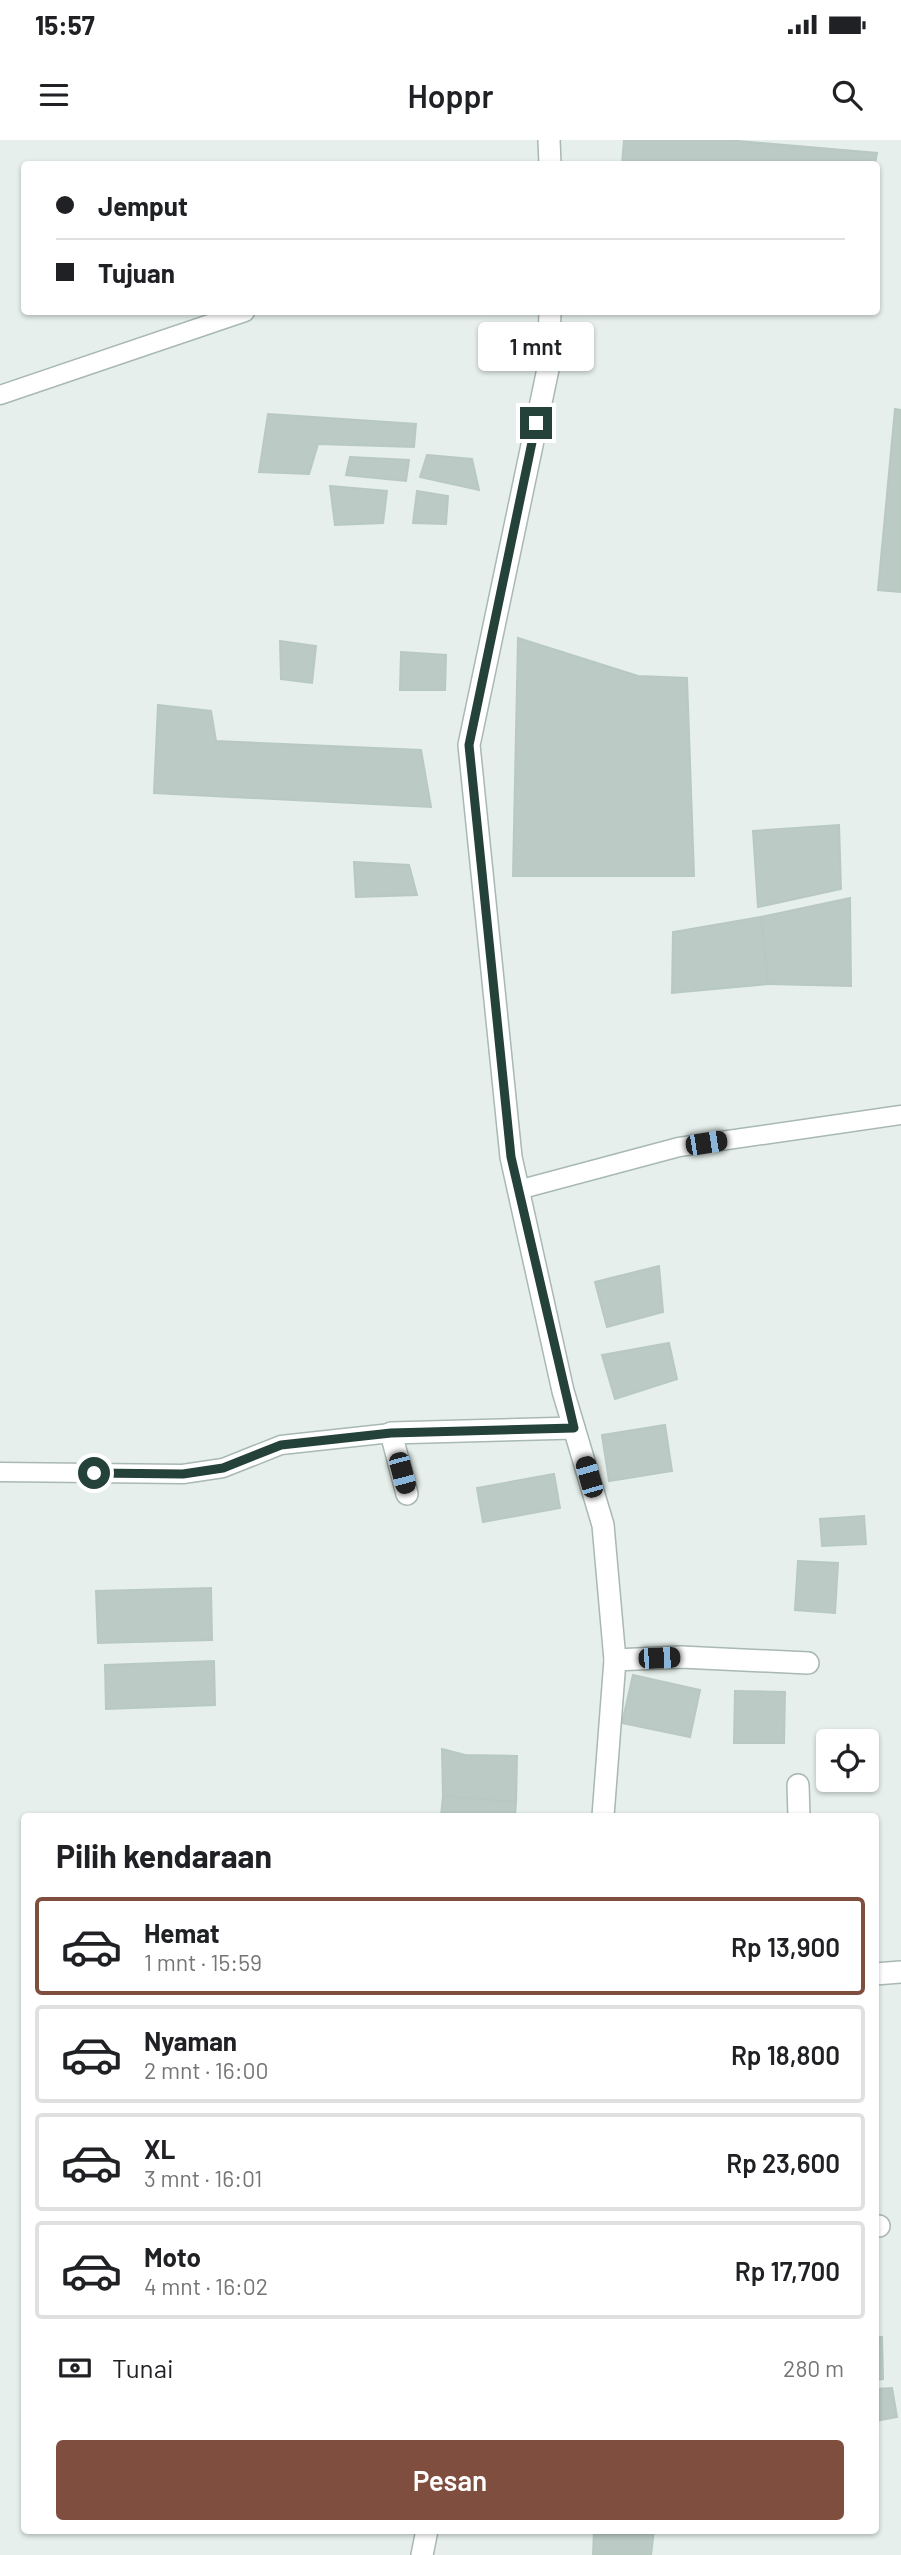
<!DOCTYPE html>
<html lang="id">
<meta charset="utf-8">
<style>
:root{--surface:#fff;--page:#f2f2f2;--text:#202124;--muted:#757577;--line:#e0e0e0;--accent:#7f4e3f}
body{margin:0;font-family:Barlow,sans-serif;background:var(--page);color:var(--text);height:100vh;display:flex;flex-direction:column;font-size:26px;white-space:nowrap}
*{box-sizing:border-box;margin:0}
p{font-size:23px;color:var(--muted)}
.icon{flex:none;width:38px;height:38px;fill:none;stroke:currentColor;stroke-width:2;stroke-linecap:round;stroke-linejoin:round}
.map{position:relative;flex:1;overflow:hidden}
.drawer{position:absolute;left:21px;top:1673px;width:858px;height:721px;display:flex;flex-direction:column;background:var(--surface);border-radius:7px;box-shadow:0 2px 5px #0004}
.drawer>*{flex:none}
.hud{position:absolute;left:21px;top:21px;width:859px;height:154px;border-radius:7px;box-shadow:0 2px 5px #0004;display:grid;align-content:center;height:154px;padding:0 35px;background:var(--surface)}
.buttons{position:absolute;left:816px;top:1589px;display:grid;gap:14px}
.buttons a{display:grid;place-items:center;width:63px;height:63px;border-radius:7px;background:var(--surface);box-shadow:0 2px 5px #0004;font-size:35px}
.end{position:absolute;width:32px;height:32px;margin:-16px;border:9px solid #24423a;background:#fff;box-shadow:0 0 0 4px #fff}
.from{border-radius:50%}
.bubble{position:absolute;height:49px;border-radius:7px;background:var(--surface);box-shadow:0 2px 5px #0004;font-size:23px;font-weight:600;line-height:49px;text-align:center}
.car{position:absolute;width:21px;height:42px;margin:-21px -10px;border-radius:9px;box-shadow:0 0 5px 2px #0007;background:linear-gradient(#222 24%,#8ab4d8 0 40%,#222 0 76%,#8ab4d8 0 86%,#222 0)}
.hud b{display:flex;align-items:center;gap:24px;height:66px;font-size:26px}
.hud b+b{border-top:2px solid var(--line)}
.hud i{width:18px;height:18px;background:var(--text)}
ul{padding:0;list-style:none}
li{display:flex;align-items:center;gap:21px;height:98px;margin:0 14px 10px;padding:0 21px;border:4px solid var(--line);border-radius:7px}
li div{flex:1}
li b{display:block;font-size:26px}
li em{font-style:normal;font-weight:600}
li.on{border-color:var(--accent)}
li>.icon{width:63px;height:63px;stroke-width:1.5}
h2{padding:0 35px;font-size:32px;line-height:84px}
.pay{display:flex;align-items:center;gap:18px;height:77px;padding:0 35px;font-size:26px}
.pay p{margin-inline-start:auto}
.action{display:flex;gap:14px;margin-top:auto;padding:14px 35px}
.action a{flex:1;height:80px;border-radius:7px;background:var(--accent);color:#fff;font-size:28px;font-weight:600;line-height:80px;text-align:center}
.status{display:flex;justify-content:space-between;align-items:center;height:49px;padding:0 35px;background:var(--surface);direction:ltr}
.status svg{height:19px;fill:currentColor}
header{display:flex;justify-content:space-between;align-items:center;height:91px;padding:0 35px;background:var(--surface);font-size:32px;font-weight:600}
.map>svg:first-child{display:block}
.building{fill:#bbcac4;stroke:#b8c9c2;stroke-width:2}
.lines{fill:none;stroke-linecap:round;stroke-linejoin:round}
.service-casing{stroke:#a8b8b2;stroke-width:21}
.minor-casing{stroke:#a8b8b2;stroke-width:24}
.service{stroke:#fff;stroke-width:18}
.minor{stroke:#fff;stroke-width:21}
.route{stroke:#24423a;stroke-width:9}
</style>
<div class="status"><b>15:57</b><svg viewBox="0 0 49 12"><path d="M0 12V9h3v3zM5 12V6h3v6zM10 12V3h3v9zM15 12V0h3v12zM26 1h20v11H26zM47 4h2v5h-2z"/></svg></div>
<header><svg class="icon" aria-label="menu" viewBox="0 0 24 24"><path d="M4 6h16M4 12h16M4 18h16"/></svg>Hoppr<svg class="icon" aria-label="search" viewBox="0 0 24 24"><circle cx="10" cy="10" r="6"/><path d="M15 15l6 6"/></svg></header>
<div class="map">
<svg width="901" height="2415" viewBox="0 0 901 2415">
<rect width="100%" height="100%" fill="#e6efeb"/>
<g class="building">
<polygon points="624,0 726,0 877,13 875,24 622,24"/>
<polygon points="895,269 901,270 901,452 878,450"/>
<polygon points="268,274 416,284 414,307 318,304 309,334 259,332"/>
<polygon points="427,315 472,319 479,350 420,337"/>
<polygon points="350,317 409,320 406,341 346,335"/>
<polygon points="330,346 387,351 383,383 335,385"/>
<polygon points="417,351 448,356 446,384 413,383"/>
<polygon points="518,498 638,536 687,538 694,736 513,736"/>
<polygon points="280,501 316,506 312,543 281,539"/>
<polygon points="401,512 446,515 445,550 400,550"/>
<polygon points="158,565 211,571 216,601 421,610 431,667 154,653"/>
<polygon points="839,685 841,749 758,767 753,691"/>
<polygon points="354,722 409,725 417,755 356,757"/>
<polygon points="850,758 851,846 768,844 761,777"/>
<polygon points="761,777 768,844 672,853 673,792"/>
<polygon points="659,1126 663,1172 607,1187 595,1142"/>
<polygon points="669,1203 677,1239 615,1259 602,1215"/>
<polygon points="665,1285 672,1331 609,1341 602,1295"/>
<polygon points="554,1334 560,1368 483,1382 477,1348"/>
<polygon points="864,1376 866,1404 822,1406 820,1379"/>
<polygon points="798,1421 838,1423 835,1473 795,1470"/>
<polygon points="211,1448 212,1500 98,1503 96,1451"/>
<polygon points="214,1521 215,1565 106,1569 105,1525"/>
<polygon points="633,1535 700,1550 690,1597 622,1583"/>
<polygon points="735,1551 785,1552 784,1603 734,1603"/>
<polygon points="442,1609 465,1615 517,1616 516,1662 443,1656"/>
<polygon points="443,1656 516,1662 515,1676 441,1676"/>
<polygon points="875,2197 882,2197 883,2239 875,2240"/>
<polygon points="892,2248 897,2277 875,2281 875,2249"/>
<polygon points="594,2390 654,2390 651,2415 593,2415"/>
</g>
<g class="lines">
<g class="service-casing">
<g id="service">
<polyline points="0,255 245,172"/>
<polyline points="518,1050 679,1007 901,975"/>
<polyline points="0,1332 183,1334 223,1328 281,1305 391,1293"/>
</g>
</g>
<g class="minor-casing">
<g id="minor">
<polyline points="549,0 550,24"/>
<polyline points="550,172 548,229 469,605 511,1017 563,1251 603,1385 615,1520 603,1676"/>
<polyline points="407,1354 391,1293 574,1288"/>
<polyline points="615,1520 681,1517 808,1523"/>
<polyline points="798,1645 799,1676"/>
<polyline points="875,1834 901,1832"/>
<polyline points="875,2086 879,2086"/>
<polyline points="422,2415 427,2390"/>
</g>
</g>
<use href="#service" class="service"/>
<use href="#minor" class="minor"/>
</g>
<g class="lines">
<polyline class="route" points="94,1333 183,1334 223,1328 281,1305 391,1293 574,1288 511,1017 469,605 536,283"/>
</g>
</svg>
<div class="buttons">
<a><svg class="icon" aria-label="locate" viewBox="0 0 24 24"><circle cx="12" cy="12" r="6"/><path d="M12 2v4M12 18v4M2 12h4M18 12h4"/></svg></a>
</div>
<i class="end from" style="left:94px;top:1333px"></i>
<i class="end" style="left:536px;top:283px"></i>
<div class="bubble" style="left:478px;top:182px;width:116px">1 mnt</div>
<i class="car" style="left:706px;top:1003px;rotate:81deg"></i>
<i class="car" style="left:402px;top:1333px;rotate:165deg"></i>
<i class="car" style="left:589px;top:1337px;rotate:344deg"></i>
<i class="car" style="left:659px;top:1518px;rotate:88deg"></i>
<div class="hud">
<b><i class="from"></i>Jemput</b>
<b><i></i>Tujuan</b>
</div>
<section class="drawer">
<h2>Pilih kendaraan</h2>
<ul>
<li class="on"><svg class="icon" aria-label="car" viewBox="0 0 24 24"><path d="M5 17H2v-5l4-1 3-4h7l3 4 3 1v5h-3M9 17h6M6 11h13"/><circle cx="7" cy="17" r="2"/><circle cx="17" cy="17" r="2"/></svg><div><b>Hemat</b><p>1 mnt · 15:59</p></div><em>Rp 13,900</em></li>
<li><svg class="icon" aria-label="car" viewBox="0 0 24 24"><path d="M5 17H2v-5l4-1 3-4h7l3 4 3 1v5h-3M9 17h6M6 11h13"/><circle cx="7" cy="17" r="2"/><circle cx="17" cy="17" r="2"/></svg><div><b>Nyaman</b><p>2 mnt · 16:00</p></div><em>Rp 18,800</em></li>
<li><svg class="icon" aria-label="car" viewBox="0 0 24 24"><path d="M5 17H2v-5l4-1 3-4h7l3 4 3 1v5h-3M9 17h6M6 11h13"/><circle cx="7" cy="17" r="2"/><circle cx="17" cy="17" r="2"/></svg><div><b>XL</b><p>3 mnt · 16:01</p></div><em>Rp 23,600</em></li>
<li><svg class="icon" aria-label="car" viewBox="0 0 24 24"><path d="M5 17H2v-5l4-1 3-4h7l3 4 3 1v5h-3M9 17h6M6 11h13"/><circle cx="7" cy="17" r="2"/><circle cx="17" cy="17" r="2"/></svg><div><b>Moto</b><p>4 mnt · 16:02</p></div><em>Rp 17,700</em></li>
</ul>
<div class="pay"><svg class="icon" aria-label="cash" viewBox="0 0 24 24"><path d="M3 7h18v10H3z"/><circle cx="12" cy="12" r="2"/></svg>Tunai<p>280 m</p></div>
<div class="action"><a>Pesan</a></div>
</section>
</div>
